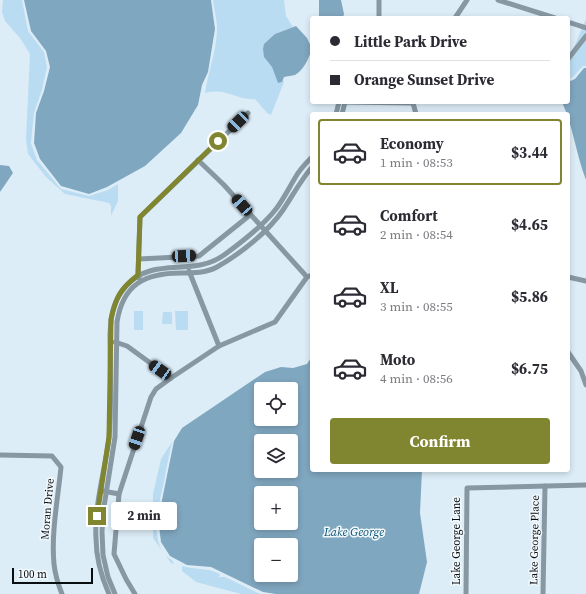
<!DOCTYPE html>
<meta charset="utf-8">
<style>
:root{--surface:#fff;--page:#f7f7f7;--text:#2b2b33;--muted:#7c7c81;--line:#e1e1e2;--accent:#808530}
body{margin:0;font-family:"Source Serif 4",serif;background:var(--page);color:var(--text);height:100vh;display:flex;flex-direction:column;font-size:15px;white-space:nowrap}
*{box-sizing:border-box;margin:0}
p{font-size:13px;color:var(--muted)}
.icon{flex:none;width:22px;height:22px;fill:none;stroke:currentColor;stroke-width:2;stroke-linecap:round;stroke-linejoin:round}
.map{position:relative;flex:1;overflow:hidden}
.drawer{position:absolute;left:310px;top:112px;width:260px;height:360px;display:flex;flex-direction:column;background:var(--surface);border-radius:4px;box-shadow:0 2px 6px #0003}
.drawer>*{flex:none}
.top-card{position:absolute;left:310px;top:16px;width:260px;height:88px;border-radius:4px;box-shadow:0 2px 6px #0003;display:grid;align-content:center;height:88px;padding:0 20px;background:var(--surface)}
.controls{position:absolute;left:254px;top:382px;display:grid;gap:8px}
.controls a{display:grid;place-items:center;width:44px;height:44px;border-radius:4px;background:var(--surface);box-shadow:0 2px 6px #0003;font-size:20px}
.scale{position:absolute;left:12px;bottom:10px;width:81px;box-sizing:border-box;padding-left:4px;border:2px solid #090e11;border-top:0;font-size:11px;line-height:14px;white-space:nowrap;color:#090e11;-webkit-text-stroke:3px #f2f9fd;paint-order:stroke}
.end{position:absolute;width:18px;height:18px;margin:-9px;border:5px solid #808530;background:#fff;box-shadow:0 0 0 2px #fff}
.from{border-radius:50%}
.bubble{position:absolute;height:28px;border-radius:4px;background:var(--surface);box-shadow:0 2px 6px #0003;font-size:13px;font-weight:700;line-height:28px;text-align:center}
.car{position:absolute;width:12px;height:24px;margin:-12px -6px;border-radius:5px;box-shadow:0 0 3px 1px #0007;background:linear-gradient(#222 24%,#8ab4d8 0 40%,#222 0 76%,#8ab4d8 0 86%,#222 0)}
.top-card b{display:flex;align-items:center;gap:14px;height:38px;font-size:15px}
.top-card b+b{border-top:1px solid var(--line)}
.top-card i{width:10px;height:10px;background:var(--text)}
ul{padding:7px 0 0;list-style:none}
li{display:flex;align-items:center;gap:12px;height:66px;margin:0 8px 6px;padding:0 12px;border:2px solid transparent;border-radius:4px}
li div{flex:1}
li b{display:block;font-size:15px}
li em{font-style:normal;font-weight:700}
li.on{border-color:var(--accent)}
li>.icon{width:36px;height:36px;stroke-width:1.5}
.button{display:flex;gap:8px;margin-top:auto;padding:8px 20px}
.button a{flex:1;height:46px;border-radius:4px;background:var(--accent);color:#fff;font-size:16px;font-weight:700;line-height:46px;text-align:center}
.map>svg:first-child{display:block}
.green{fill:#badcf2}
.water{fill:#80a7c0;fill-rule:evenodd}
.lines{fill:none;stroke-linecap:round;stroke-linejoin:round}
.street{stroke:#8798a3;stroke-width:5}
.route{stroke:#808530;stroke-width:5}
.labels{text-anchor:middle;stroke-width:3;stroke-linejoin:round;paint-order:stroke}
.street-label{font-size:11px;fill:#090e11;stroke:#f2f9fd}
.water-label{font-size:12px;font-style:italic;fill:#0a5374;stroke:#f2f9fd}
</style>
<div class="map">
<svg width="586" height="594" viewBox="0 0 586 594">
<rect width="100%" height="100%" fill="#ddedf7"/>
<g class="green">
<polygon points="3,0 22,0 28,31 44,52 47,67 42,90 34,113 31,143 37,160 61,189 89,196 108,190 118,184 118,201 111,216 111,206 109,203 65,194 46,177 28,154 26,139 30,54 20,38 5,21 2,12"/>
<path d="M213,0h71l2,16 7,11 -18,7 -11,23 8,10 6,16 5,-3 1,2 -13,33 -4,-2 -12,-14c-18,2 -28,-12 -50,-6 3,-21 12,-43 12,-65 0,-9 -3,-19 -4,-28z"/>
<polygon points="586,19 586,66 583,66 573,77 568,79 568,61"/>
<rect x="134" y="311" width="9" height="19"/>
<polygon points="175,311 188,311 188,330 176,330"/>
<polygon points="163,312 172,312 172,324 162,324"/>
<path d="M172,442c-3,14 -6,27 -8,40 -5,22 -17,65 8,78l2,4 -3,-1 -18,-25v-44l8,-35z"/>
<path d="M182,566c14,4 23,1 38,8l-1,3h6l35,17h-19l-45,-12 -14,-11z"/>
</g>
<g class="water">
<polygon points="24,0 211,0 215,29 208,72 202,85 198,105 181,133 145,166 107,187 89,194 61,186 40,159 34,143 36,113 44,91 50,67 46,51 31,31"/>
<polygon points="319,0 341,0 344,14 343,18 319,18"/>
<path d="M296,26l11,12 5,11c-3,9 -9,22 -17,26 -3,1 -8,1 -11,2l-2,5 -4,1 -6,-16 -8,-10 -1,-8 1,-5 11,-10z"/>
<path d="M584,68h2v112c-10,-26 -13,-54 -24,-78h6v-20l7,-3z"/>
<polygon points="0,165 9,166 13,173 0,192"/>
<path d="M312,356v114h110l-2,43 7,49 -8,32h-143l-13,-2 -52,-25 -24,-2 -17,-9 -9,-14 -2,-16v-11l15,-74 8,-13 83,-56 16,-5 12,1 14,-4zM261,389h30v30h-30zM261,441h30v30h-30zM261,493h30v30h-30zM261,545h30v30h-30z"/>
</g>
<g class="lines">
<g class="street">
<polyline points="379,0 379,18"/>
<polyline points="498,0 555,18"/>
<polyline points="455,18 467,0"/>
<polyline points="568,22 586,28"/>
<polyline points="568,59 586,36"/>
<polyline points="344,102 413,103 416,114"/>
<polyline points="336,114 339,102"/>
<polyline points="342,114 345,102"/>
<polyline points="198,160 224,185 307,277"/>
<polyline points="139,259 199,256 250,215"/>
<polyline points="189,271 219,346"/>
<polyline points="568,277 586,281"/>
<polyline points="139,278 138,275 140,217 248,113"/>
<polyline points="115,342 127,346 171,378"/>
<polyline points="568,352 581,371 586,385"/>
<path d="M0,455l52,1 9,11c-3,31 -10,66 -7,97 1,10 4,20 8,30"/>
<polyline points="103,491 119,494"/>
<path d="M109,594c-8,-18 -13,-37 -13,-56 -2,-32 9,-68 13,-100 3,-34 1,-71 1,-104 1,-20 3,-33 16,-48 28,-31 66,-8 98,-31 18,-13 38,-28 52,-46 7,-9 13,-21 19,-31 4,-8 11,-15 17,-21"/>
<path d="M115,594l-7,-17 -5,-22 -1,-23 1,-19 12,-76 2,-115c6,-38 28,-49 64,-49 12,0 25,0 36,-6 23,-13 51,-35 66,-57 10,-15 18,-30 29,-43"/>
<polyline points="135,594 126,579 114,554 119,494 151,397 156,389 171,378 219,346 275,322 307,277 312,275"/>
<polyline points="466,594 467,488 586,485"/>
<polyline points="543,594 545,486"/>
</g>
</g>
<g class="lines">
<path class="route" d="M97,516l12,-79 2,-118c5,-22 9,-30 27,-44l2,-58 78,-76"/>
</g>
<g class="labels">
<g class="street-label">
<text transform="translate(47 509) rotate(-85)" y="4">Moran Drive</text>
<text transform="translate(534 540) rotate(-89)" y="4">Lake George Place</text>
<text transform="translate(456 541) rotate(-90)" y="4">Lake George Lane</text>
</g>
<g class="water-label">
<text x="354" y="536">Lake George</text>
</g>
</g>
</svg>
<div class="controls">
<a><svg class="icon" aria-label="locate" viewBox="0 0 24 24"><circle cx="12" cy="12" r="6"/><path d="M12 2v4M12 18v4M2 12h4M18 12h4"/></svg></a>
<a><svg class="icon" aria-label="layers" viewBox="0 0 24 24"><path d="M12 4l9 5-9 5-9-5zM3 14l9 5 9-5"/></svg></a>
<a>+</a>
<a>−</a>
</div>
<div class="scale">100 m</div>
<i class="end from" style="left:218px;top:141px"></i>
<i class="end" style="left:97px;top:516px"></i>
<div class="bubble" style="left:111px;top:502px;width:66px">2 min</div>
<i class="car" style="left:238px;top:122px;rotate:226deg"></i>
<i class="car" style="left:242px;top:205px;rotate:318deg"></i>
<i class="car" style="left:184px;top:256px;rotate:87deg"></i>
<i class="car" style="left:160px;top:370px;rotate:305deg"></i>
<i class="car" style="left:137px;top:438px;rotate:199deg"></i>
<div class="top-card">
<b><i class="from"></i>Little Park Drive</b>
<b><i></i>Orange Sunset Drive</b>
</div>
<section class="drawer">
<ul>
<li class="on"><svg class="icon" aria-label="car" viewBox="0 0 24 24"><path d="M5 17H2v-5l4-1 3-4h7l3 4 3 1v5h-3M9 17h6M6 11h13"/><circle cx="7" cy="17" r="2"/><circle cx="17" cy="17" r="2"/></svg><div><b>Economy</b><p>1 min · 08:53</p></div><em>$3.44</em></li>
<li><svg class="icon" aria-label="car" viewBox="0 0 24 24"><path d="M5 17H2v-5l4-1 3-4h7l3 4 3 1v5h-3M9 17h6M6 11h13"/><circle cx="7" cy="17" r="2"/><circle cx="17" cy="17" r="2"/></svg><div><b>Comfort</b><p>2 min · 08:54</p></div><em>$4.65</em></li>
<li><svg class="icon" aria-label="car" viewBox="0 0 24 24"><path d="M5 17H2v-5l4-1 3-4h7l3 4 3 1v5h-3M9 17h6M6 11h13"/><circle cx="7" cy="17" r="2"/><circle cx="17" cy="17" r="2"/></svg><div><b>XL</b><p>3 min · 08:55</p></div><em>$5.86</em></li>
<li><svg class="icon" aria-label="car" viewBox="0 0 24 24"><path d="M5 17H2v-5l4-1 3-4h7l3 4 3 1v5h-3M9 17h6M6 11h13"/><circle cx="7" cy="17" r="2"/><circle cx="17" cy="17" r="2"/></svg><div><b>Moto</b><p>4 min · 08:56</p></div><em>$6.75</em></li>
</ul>
<div class="button"><a>Confirm</a></div>
</section>
</div>
